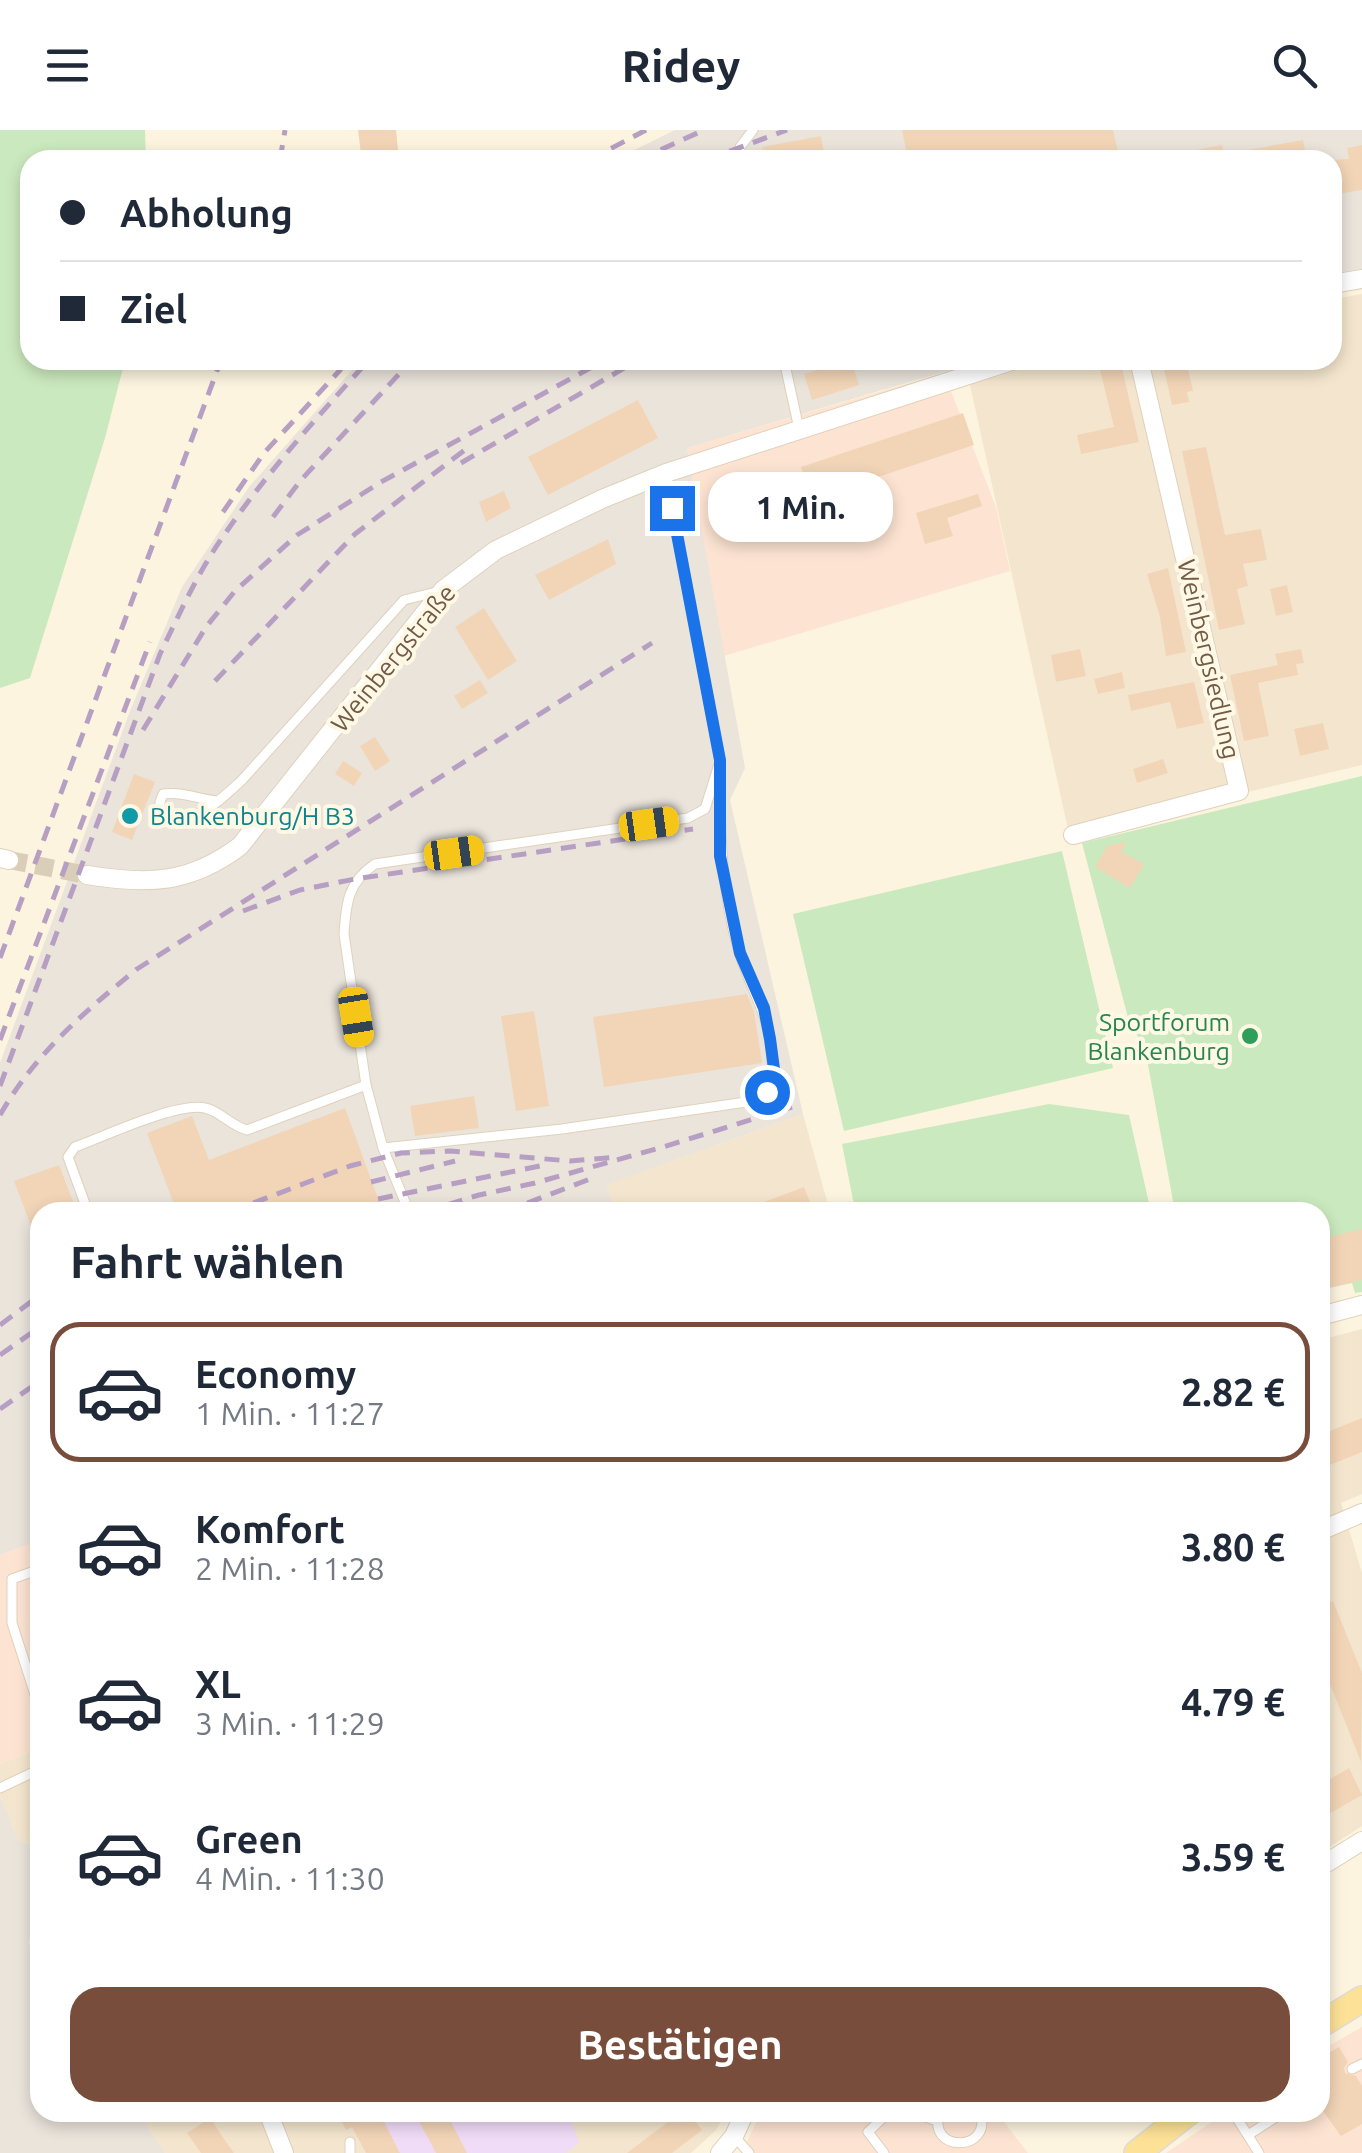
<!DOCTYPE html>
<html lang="de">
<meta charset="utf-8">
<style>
:root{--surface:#fff;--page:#f2f2f3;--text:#1f2937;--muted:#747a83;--line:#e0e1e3;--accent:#794d3c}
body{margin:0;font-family:Ubuntu,sans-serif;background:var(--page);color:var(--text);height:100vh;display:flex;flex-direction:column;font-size:38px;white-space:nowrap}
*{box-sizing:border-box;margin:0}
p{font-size:32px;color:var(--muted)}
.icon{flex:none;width:55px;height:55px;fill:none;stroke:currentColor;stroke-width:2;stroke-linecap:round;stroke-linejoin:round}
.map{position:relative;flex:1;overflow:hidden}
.side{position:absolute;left:30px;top:1072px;width:1300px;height:920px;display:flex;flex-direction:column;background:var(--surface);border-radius:30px;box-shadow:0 5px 15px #0003}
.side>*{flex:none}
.top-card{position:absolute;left:20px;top:20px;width:1322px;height:220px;border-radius:30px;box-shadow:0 5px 15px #0003;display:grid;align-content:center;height:220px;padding:0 40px;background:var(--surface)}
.end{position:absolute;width:45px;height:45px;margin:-22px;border:12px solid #1a73e8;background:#fff;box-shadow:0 0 0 5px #fff}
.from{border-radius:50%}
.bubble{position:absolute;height:70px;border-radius:30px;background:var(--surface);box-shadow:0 5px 15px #0003;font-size:32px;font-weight:700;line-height:70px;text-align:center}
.car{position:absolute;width:30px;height:60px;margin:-30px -15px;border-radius:12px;box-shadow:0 0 8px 2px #0007;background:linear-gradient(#f5c518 24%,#345 0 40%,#f5c518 0 76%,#345 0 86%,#f5c518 0)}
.top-card b{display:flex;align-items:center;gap:35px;height:95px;font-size:38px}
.top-card b+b{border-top:2px solid var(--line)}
.top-card i{width:25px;height:25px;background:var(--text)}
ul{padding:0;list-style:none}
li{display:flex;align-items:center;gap:30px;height:140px;margin:0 20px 15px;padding:0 20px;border:5px solid transparent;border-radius:30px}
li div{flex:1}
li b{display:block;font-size:38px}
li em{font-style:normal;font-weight:700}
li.current{border-color:var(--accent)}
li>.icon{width:90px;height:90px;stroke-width:1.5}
h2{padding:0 40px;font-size:45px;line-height:120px}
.button{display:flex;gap:20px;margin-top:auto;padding:20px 40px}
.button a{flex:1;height:115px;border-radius:30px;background:var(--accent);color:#fff;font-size:40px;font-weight:700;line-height:115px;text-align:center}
header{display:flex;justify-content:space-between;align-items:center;height:130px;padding:0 40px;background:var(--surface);font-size:45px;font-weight:700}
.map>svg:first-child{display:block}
.residential{fill:#f4e6ce}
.commercial{fill:#fde4d2}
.industrial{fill:#eae4db}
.education{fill:#f1dcf8}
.green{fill:#cbe9be}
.building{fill:#f2d5b7}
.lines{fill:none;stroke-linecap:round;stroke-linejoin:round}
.minor-tunnel{stroke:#daceb9;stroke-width:18;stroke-dasharray:18 9;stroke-linecap:butt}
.service-casing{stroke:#e0d1bb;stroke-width:11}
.minor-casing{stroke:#e0d1bb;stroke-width:20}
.primary-casing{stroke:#e0dbd7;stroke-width:28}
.service{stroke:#fff;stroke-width:9}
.minor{stroke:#fff;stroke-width:18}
.primary{stroke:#fce196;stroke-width:25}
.rail{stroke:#b79fc4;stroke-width:5;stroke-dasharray:15 10;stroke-linecap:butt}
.route{stroke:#1a73e8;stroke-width:12}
.culture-dot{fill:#0f9aa8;stroke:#fff8e5;stroke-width:4}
.leisure-dot{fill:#2e9e5b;stroke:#fff8e5;stroke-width:4}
.labels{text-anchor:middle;stroke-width:8;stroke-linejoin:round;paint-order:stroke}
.street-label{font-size:25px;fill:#725b47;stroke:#fff8e5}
.culture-label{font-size:25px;fill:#0d838f;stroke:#fff8e5;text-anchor:start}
.leisure-label{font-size:25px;fill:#27864d;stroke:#fff8e5;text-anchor:end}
</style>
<header><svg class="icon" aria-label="menu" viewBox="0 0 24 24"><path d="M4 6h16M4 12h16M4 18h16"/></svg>Ridey<svg class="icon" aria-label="search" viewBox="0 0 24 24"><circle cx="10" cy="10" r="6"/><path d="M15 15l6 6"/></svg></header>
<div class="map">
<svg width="1362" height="2023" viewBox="0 0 1362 2023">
<rect width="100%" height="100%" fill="#fcf4df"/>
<g class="residential">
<polygon points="1362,164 1362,635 1069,704 970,255 1050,230 1332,230 1333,169"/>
<polygon points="803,984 830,1082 615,1082 605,1055"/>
<polygon points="1362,1199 1362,1364 1341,1373 1362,1443 1362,1696 1320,1723 1320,1210"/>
<polygon points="40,1618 40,1717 19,1711 0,1666 0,1634"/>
<polygon points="138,1983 726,1983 716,2000 691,2023 165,2023"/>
</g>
<g class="commercial">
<polygon points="944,243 996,377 1010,441 724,526 687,318"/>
<polygon points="40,1410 40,1618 0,1634 0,1425"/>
<polygon points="1362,1897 1362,2023 1166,2023 1225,1983 1320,1982 1320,1921"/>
<polygon points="761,1982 997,1983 1028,2023 742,2023"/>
</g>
<g class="industrial">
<polygon points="675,0 1362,0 1362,144 1333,149 1332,30 614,30"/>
<polygon points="361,230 984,230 687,318 745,638 730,670 803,984 606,1055 615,1082 40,1082 40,1410 0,1425 0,933 130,581 182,457 249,357"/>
<polygon points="0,1666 19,1711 40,1717 29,1814 40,1831 40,1982 138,1983 165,2023 0,2023"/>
</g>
<polygon class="education" points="345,1982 569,1983 579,2013 566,2023 366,2023 352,1998 346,2000 340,1987"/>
<g class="green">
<polygon points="0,0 145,0 146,30 30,30 30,230 125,230 105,308 30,548 0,558"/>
<polygon points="1362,646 1362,1162 1355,1163 1352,1153 1320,1160 1320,1082 1175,1082 1144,913 1131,899 1082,713"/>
<polygon points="1062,721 1113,938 844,1001 793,784"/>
<polygon points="1049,974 1129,985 1151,1082 941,1082 928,1073 855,1080 842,1014"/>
</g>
<g class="building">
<polygon points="358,0 396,0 398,20 361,24"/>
<polygon points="902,0 1113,0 1120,30 908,30"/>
<polygon points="821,6 825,30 764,30 762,17"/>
<polygon points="1303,10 1307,30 1232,30 1232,23"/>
<polygon points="1222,15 1225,30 1180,30 1180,23"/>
<polygon points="1362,15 1362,60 1332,65 1332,30 1349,29 1347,18"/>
<polygon points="851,230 859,255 812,270 804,244"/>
<polygon points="1162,230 1186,230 1193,261 1187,262 1189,272 1172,275"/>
<polygon points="1121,234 1139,312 1081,324 1077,305 1114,297 1100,240"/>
<polygon points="638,270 658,308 548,365 528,327"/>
<polygon points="963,283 974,315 812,369 801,337"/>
<polygon points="1206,317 1225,405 1261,399 1267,430 1243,434 1248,456 1237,459 1245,494 1219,500 1182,321"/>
<polygon points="769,348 780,382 735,397 724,363"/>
<polygon points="504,361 511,378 486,392 479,372"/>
<polygon points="978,364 982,376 947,388 953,406 925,414 916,383"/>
<polygon points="608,409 616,434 549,470 535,445"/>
<polygon points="1168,438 1186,522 1166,526 1160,487 1147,444"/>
<polygon points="1287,455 1293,482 1276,486 1270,459"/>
<polygon points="484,478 517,531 488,550 455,497"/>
<polygon points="1080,519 1086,546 1056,552 1051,525"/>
<polygon points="1301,519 1304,533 1296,534 1298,545 1258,553 1269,606 1244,611 1230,545 1278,535 1275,524"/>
<polygon points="1122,542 1125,558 1098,564 1094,549"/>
<polygon points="480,550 488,563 462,579 454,566"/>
<polygon points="1194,552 1204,593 1177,599 1170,572 1131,581 1128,565"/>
<polygon points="1323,593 1329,619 1300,626 1294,599"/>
<polygon points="375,607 390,631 375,641 360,616"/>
<polygon points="1163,629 1168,643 1137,653 1133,639"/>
<polygon points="343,631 362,643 354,656 335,644"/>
<polygon points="134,644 155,652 132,710 112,702"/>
<polygon points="1127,712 1121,722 1144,734 1130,758 1095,737 1107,716"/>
<polygon points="747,864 754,882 762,933 604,957 593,887"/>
<polygon points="534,881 549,976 516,981 501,886"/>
<polygon points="474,966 479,998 415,1006 410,976"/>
<polygon points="345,978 383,1082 177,1082 147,1003 192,986 209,1030"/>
<polygon points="59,1035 77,1082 40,1082 39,1117 14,1051"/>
<polygon points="804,1057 814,1082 740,1082 740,1081"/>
<polygon points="1362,1099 1362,1150 1320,1160 1320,1109"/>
<polygon points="1362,1288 1362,1322 1320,1339 1320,1305"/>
<polygon points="1333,1471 1362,1543 1361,1632 1320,1529 1320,1477"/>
<polygon points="1349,1638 1362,1665 1320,1689 1320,1655"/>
<polygon points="1339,1917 1348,1932 1344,1938 1345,1943 1356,1946 1362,1956 1362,1994 1341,2006 1320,1977 1320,1928"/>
<polygon points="344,1982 379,1982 400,2023 366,2023 352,1997 346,2000 340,1987"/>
<polygon points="414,1982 446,1982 467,2023 436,2023"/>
<polygon points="681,1982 688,1982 702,2000 672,2023 627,2023"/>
<polygon points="210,1988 222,2006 234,2023 201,2023 187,2003"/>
</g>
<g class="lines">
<polyline class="minor-tunnel" points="9,730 87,745"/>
<g class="service-casing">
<g id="service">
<polyline points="739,30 740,17 753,0"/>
<polyline points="784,230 799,299"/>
<path d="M219,671c-20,-1 -36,-10 -56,-7l-3,8v12c35,13 58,-12 82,-34l162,-180 36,-9"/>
<path d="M383,1018l179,-19 184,-27 21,-10c17,-57 -12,-89 -28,-140 -17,-57 -19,-116 -19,-174"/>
<path d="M88,1082l-20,-55 7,-10c30,-11 102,-45 130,-39 15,3 26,18 42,22l119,-45"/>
<path d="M409,1082l-26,-64 -17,-63 -22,-151c2,-31 4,-52 31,-70l313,-46 17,-9 15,-48 -54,-288"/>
<polyline points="40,1439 12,1449 12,1493 40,1580"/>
<polyline points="0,1658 40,1639"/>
<polyline points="1352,1939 1362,1934"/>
<polyline points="911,1982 937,1991"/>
<path d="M940,1982c-15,41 54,41 40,0"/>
<polyline points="1233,1982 1259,2023"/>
<polyline points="1248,2005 1284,1982"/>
<polyline points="734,2006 749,2023"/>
<polyline points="350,2023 350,2012"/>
<polyline points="884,2023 868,2002 889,1982"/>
</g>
</g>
<g class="minor-casing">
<g id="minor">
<polyline points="1332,154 1362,149"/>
<polyline points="1073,705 1239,661 1139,230"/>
<polyline points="0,728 9,730"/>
<path d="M87,745c60,10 103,9 153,-29l203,-256 53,-40 106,-51 64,-26 349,-113"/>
<polyline points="1320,1186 1362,1175"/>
<polyline points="1320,1401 1362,1383"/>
<polyline points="1320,1737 1362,1711"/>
<polyline points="268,1982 284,2023"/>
<polyline points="720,2023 734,2006 745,1982"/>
</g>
</g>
<g class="primary-casing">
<g id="primary">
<polyline points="1320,1895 1362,1869"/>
<polyline points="1137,2023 1189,1982"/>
</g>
</g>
<use href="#service" class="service"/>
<use href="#minor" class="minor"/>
<use href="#primary" class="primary"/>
<g class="rail">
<polyline points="280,30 285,0"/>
<polyline points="589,30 646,0"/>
<polyline points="638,30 704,0"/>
<polyline points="706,30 787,0"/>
<polyline points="461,333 638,230"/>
<polyline points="223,382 264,323 341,239"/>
<polyline points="273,387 301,350 412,230"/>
<polyline points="215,551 355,404 470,316"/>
<polyline points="143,600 206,497 235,461 297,405 381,352 605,230"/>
<polyline points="243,781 300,760 355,749 693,699"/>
<polyline points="0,828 221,230"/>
<polyline points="0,910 150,512"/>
<path d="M0,956l160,-432c19,-39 37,-80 62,-116 43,-63 95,-121 147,-178"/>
<path d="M0,985c34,-60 84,-103 137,-146l515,-326"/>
<polyline points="371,1052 455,1031"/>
<polyline points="378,1069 540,1036"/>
<polyline points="230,1082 350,1036 401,1023 450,1021 570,1031 617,1027"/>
<polyline points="424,1082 479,1065 535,1053 663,1017 792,977"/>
<polyline points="504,1082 590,1049"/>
<polyline points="0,1195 40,1165"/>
<polyline points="0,1225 40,1197"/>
<polyline points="0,1279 40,1251"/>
</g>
</g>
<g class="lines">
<polyline class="route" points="672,378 720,630 720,726 740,823 764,878 770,909 774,939 767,962"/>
</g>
<circle class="culture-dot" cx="130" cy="686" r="10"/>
<circle class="leisure-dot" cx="1250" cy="906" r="10"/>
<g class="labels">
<g class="street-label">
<text transform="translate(393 528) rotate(-51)" y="9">Weinbergstraße</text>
<text transform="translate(1209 529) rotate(77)" y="9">Weinbergsiedlung</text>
</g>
<g class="culture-label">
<text x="150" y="695">Blankenburg/H B3</text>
</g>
<g class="leisure-label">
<text x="1230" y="901">Sportforum<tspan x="1230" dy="29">Blankenburg</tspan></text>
</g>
</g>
</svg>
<i class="end from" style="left:767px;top:962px"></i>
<i class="end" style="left:672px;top:378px"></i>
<div class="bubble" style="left:708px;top:342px;width:185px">1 Min.</div>
<i class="car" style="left:649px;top:694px;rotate:82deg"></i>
<i class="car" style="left:454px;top:723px;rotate:82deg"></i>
<i class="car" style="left:356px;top:887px;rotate:171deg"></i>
<div class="top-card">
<b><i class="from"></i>Abholung</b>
<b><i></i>Ziel</b>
</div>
<section class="side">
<h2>Fahrt wählen</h2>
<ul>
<li class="current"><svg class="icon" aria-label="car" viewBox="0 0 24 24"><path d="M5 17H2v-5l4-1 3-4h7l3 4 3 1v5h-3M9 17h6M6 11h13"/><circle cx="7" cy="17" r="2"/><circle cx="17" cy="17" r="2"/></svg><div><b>Economy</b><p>1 Min. · 11:27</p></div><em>2.82 €</em></li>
<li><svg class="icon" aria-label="car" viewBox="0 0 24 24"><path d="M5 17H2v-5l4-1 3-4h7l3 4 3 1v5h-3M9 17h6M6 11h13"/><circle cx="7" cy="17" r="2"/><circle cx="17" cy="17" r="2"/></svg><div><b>Komfort</b><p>2 Min. · 11:28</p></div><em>3.80 €</em></li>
<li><svg class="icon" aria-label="car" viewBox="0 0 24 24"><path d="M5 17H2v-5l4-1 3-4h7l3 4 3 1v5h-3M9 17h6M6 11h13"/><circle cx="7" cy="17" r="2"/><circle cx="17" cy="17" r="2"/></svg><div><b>XL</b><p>3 Min. · 11:29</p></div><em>4.79 €</em></li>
<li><svg class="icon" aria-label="car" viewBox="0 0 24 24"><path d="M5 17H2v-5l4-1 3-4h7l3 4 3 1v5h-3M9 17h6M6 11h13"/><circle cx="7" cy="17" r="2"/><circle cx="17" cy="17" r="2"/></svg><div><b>Green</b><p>4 Min. · 11:30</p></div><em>3.59 €</em></li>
</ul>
<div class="button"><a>Bestätigen</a></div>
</section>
</div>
